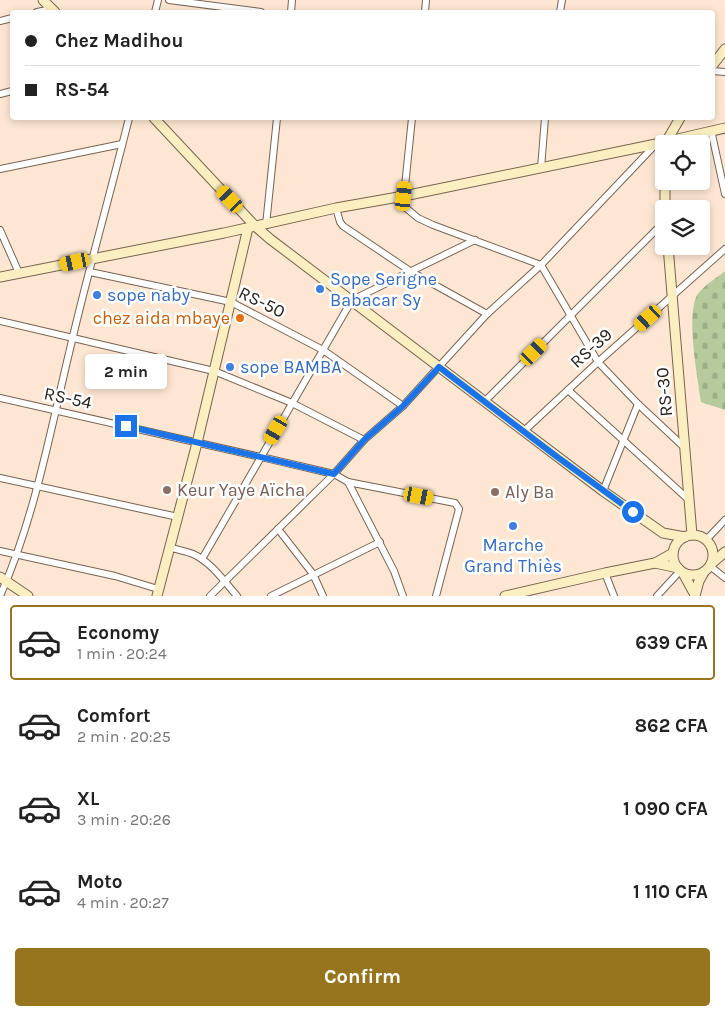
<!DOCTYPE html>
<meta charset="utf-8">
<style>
:root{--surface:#fff;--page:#f6f6f6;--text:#222;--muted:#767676;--line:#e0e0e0;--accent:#97751e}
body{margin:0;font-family:Karla,sans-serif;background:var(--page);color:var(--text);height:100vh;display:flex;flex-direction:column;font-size:19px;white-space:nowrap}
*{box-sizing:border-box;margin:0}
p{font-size:16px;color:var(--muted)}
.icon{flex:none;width:28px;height:28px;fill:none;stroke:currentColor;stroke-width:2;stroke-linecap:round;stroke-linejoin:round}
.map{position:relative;height:596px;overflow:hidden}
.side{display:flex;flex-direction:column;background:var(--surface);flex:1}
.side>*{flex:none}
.guide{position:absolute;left:10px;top:10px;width:705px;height:110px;border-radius:5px;box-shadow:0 2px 8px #0003;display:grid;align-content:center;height:110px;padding:0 15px;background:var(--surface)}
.fabs{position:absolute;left:655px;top:135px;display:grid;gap:10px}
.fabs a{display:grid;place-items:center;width:55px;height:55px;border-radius:5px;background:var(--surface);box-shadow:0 2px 8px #0003;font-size:25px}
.end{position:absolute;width:22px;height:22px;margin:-11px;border:6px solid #1a73e8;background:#fff;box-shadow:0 0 0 2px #fff}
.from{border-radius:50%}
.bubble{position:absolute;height:35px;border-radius:5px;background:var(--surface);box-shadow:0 2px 8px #0003;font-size:16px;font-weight:700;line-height:35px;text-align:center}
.car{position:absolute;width:15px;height:30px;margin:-15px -8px;border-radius:6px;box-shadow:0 0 4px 1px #0007;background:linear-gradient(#f5c518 24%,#345 0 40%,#f5c518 0 76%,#345 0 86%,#f5c518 0)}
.guide b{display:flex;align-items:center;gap:18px;height:48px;font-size:19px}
.guide b+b{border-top:1px solid var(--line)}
.guide i{width:12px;height:12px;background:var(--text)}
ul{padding:9px 0 0;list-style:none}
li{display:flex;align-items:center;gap:15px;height:75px;margin:0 10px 8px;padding:0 5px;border:2px solid transparent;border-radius:5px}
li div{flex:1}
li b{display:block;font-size:19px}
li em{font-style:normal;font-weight:700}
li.on{border-color:var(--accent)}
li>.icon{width:45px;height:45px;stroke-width:1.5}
.primary-button{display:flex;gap:10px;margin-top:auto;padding:10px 15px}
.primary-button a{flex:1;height:58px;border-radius:5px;background:var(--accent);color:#fff;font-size:20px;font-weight:700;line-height:58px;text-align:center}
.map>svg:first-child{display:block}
.cemetery{fill:url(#cemetery-stones)}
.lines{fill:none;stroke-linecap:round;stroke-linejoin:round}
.street-casing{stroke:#786352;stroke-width:8}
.secondary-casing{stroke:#786352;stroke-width:11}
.street{stroke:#fff;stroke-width:6}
.secondary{stroke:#fbefc1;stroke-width:9}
.route{stroke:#1a73e8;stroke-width:6}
.shop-dot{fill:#3f7fe0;stroke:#fff;stroke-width:2}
.food-dot{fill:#e8710a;stroke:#fff;stroke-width:2}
.education-dot{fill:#8d6e63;stroke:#fff;stroke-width:2}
.labels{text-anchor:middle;stroke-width:5;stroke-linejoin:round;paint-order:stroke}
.shop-label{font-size:18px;fill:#366cbe;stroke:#fff;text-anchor:start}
.street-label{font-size:18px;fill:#2a221a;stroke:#fff}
.food-label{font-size:18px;fill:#c56008;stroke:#fff;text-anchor:end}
.education-label{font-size:18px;fill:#785e54;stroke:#fff;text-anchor:start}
</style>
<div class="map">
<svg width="725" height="596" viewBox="0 0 725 596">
<defs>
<pattern id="cemetery-stones" width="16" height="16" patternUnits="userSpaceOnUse" patternTransform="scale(1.25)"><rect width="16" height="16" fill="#b6ca9d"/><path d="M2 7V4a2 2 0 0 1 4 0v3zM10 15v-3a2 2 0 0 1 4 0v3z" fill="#9dad87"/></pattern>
</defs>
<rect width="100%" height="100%" fill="#fee7d2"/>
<path class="cemetery" d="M725,271v139l-24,-8c-3,-22 -16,-91 -3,-108 5,-8 20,-17 27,-23z"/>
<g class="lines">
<g class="street-casing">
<g id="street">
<polyline points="169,0 261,12"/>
<polyline points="37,12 52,9"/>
<polyline points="155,12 158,0"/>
<polyline points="291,12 292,0"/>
<polyline points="425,12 426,0"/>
<polyline points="560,12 562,0"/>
<polyline points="0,21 12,18"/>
<polyline points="712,71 725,72"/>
<polyline points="0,94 12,91"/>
<polyline points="711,130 725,194"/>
<polyline points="541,168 545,118"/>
<polyline points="0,169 122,144"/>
<polyline points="404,196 412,118"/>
<polyline points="394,198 418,218 433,225 541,265 598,362 638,404 685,448"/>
<polyline points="336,208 340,222 343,226 410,271 487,314"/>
<polyline points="266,225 277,118"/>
<polyline points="0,230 19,273"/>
<polyline points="90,272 231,302 323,350 403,406"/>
<polyline points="0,321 214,371 292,403 364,440"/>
<polyline points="568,390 689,500"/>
<path d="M0,398c112,25 223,50 334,76l14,8 107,21 4,6 -23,87"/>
<polyline points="485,401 664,222"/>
<polyline points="524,431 598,362 725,249"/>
<polyline points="0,478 178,517"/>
<polyline points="348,482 394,571 403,596"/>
<polyline points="603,491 638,404"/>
<polyline points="278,529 313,574 323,596"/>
<polyline points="706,540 725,520"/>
<path d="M169,547c8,3 17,4 24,7 18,8 31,27 44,42"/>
<polyline points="0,551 115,576 158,589"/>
<polyline points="202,559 352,300 475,240"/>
<polyline points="710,566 725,578"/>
<polyline points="605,573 614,596"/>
<path d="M0,596c35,-79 50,-164 70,-247 18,-78 40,-154 59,-231"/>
<polyline points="210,596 334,474 364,440 403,406 487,314 541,265 656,144"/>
<polyline points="271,596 380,542"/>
<polyline points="657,596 680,571"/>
</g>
</g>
<g class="secondary-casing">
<g id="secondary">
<polyline points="43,0 55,12"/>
<polyline points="712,66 725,49"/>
<polyline points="154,118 255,226 270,239 603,491 663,533 685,537"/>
<polyline points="665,144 680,118"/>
<polyline points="665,181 665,209"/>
<polyline points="668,246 692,535"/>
<polyline points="0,277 224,233 336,208 404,196 656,144 725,128"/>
<circle cx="693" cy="555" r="20"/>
<polyline points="655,563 678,568"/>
<polyline points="711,564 725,552"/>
<polyline points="683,573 695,595"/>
<polyline points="0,577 28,596"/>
<polyline points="157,596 197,443 248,228"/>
<polyline points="505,596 605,573 655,563 673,553"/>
<polyline points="695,596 699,581 704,572"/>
</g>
</g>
<use href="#street" class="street"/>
<use href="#secondary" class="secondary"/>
</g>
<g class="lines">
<polyline class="route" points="126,426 334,474 364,440 403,406 439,367 556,456 633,512"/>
</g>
<g class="shop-dot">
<circle cx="320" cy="289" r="5"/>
<circle cx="97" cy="295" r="5"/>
<circle cx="230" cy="367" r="5"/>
<circle cx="513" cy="526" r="5"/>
</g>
<circle class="food-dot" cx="240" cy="318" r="5"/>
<g class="education-dot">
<circle cx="167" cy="490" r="5"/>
<circle cx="495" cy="492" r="5"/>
</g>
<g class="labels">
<g class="shop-label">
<text x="330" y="285">Sope Serigne<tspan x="330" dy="21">Babacar Sy</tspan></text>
<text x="107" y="301">sope naby</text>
<text x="240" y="373">sope BAMBA</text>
<text x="513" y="551" text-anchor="middle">Marche<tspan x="513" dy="21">Grand Thiès</tspan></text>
</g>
<g class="street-label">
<text transform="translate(262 302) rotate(26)" y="6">RS-50</text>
<text transform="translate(591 348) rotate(-42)" y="6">RS-39</text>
<text transform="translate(664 392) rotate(-95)" y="6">RS-30</text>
<text transform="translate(68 398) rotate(12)" y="6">RS-54</text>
</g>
<g class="food-label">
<text x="230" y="324">chez aida mbaye</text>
</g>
<g class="education-label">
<text x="177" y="496">Keur Yaye Aïcha</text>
<text x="505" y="498">Aly Ba</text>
</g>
</g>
</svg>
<div class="fabs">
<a><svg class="icon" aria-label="locate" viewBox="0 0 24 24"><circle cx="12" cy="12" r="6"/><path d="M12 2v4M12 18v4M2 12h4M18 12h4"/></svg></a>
<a><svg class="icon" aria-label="layers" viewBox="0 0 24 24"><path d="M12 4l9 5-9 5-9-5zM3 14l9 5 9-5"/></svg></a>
</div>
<i class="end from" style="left:633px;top:512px"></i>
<i class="end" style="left:126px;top:426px"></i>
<div class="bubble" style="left:85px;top:354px;width:82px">2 min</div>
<i class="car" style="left:404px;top:196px;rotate:6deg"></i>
<i class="car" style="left:230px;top:199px;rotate:317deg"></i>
<i class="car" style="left:75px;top:262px;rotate:258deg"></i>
<i class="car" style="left:648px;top:318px;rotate:228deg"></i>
<i class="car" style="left:534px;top:352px;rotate:45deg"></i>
<i class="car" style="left:276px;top:430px;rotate:210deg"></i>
<i class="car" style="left:419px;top:496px;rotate:101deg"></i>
<div class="guide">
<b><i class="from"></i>Chez Madihou</b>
<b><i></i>RS-54</b>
</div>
</div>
<section class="side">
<ul>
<li class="on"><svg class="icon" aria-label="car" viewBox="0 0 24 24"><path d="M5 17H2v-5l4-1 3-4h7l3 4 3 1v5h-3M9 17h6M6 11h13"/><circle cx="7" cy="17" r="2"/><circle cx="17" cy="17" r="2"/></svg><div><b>Economy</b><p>1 min · 20:24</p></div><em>639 CFA</em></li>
<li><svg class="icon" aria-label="car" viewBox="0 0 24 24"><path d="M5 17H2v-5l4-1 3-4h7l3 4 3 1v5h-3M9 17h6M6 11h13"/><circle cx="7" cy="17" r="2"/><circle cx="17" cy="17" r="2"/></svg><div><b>Comfort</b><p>2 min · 20:25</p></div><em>862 CFA</em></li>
<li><svg class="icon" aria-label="car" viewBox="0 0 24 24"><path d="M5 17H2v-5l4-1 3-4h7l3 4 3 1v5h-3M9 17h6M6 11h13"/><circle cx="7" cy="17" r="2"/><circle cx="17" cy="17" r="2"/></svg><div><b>XL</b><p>3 min · 20:26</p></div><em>1 090 CFA</em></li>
<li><svg class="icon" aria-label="car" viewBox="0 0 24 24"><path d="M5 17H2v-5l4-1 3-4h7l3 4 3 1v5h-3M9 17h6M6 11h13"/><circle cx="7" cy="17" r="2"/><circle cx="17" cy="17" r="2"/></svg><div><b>Moto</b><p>4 min · 20:27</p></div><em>1 110 CFA</em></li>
</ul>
<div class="primary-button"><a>Confirm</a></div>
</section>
